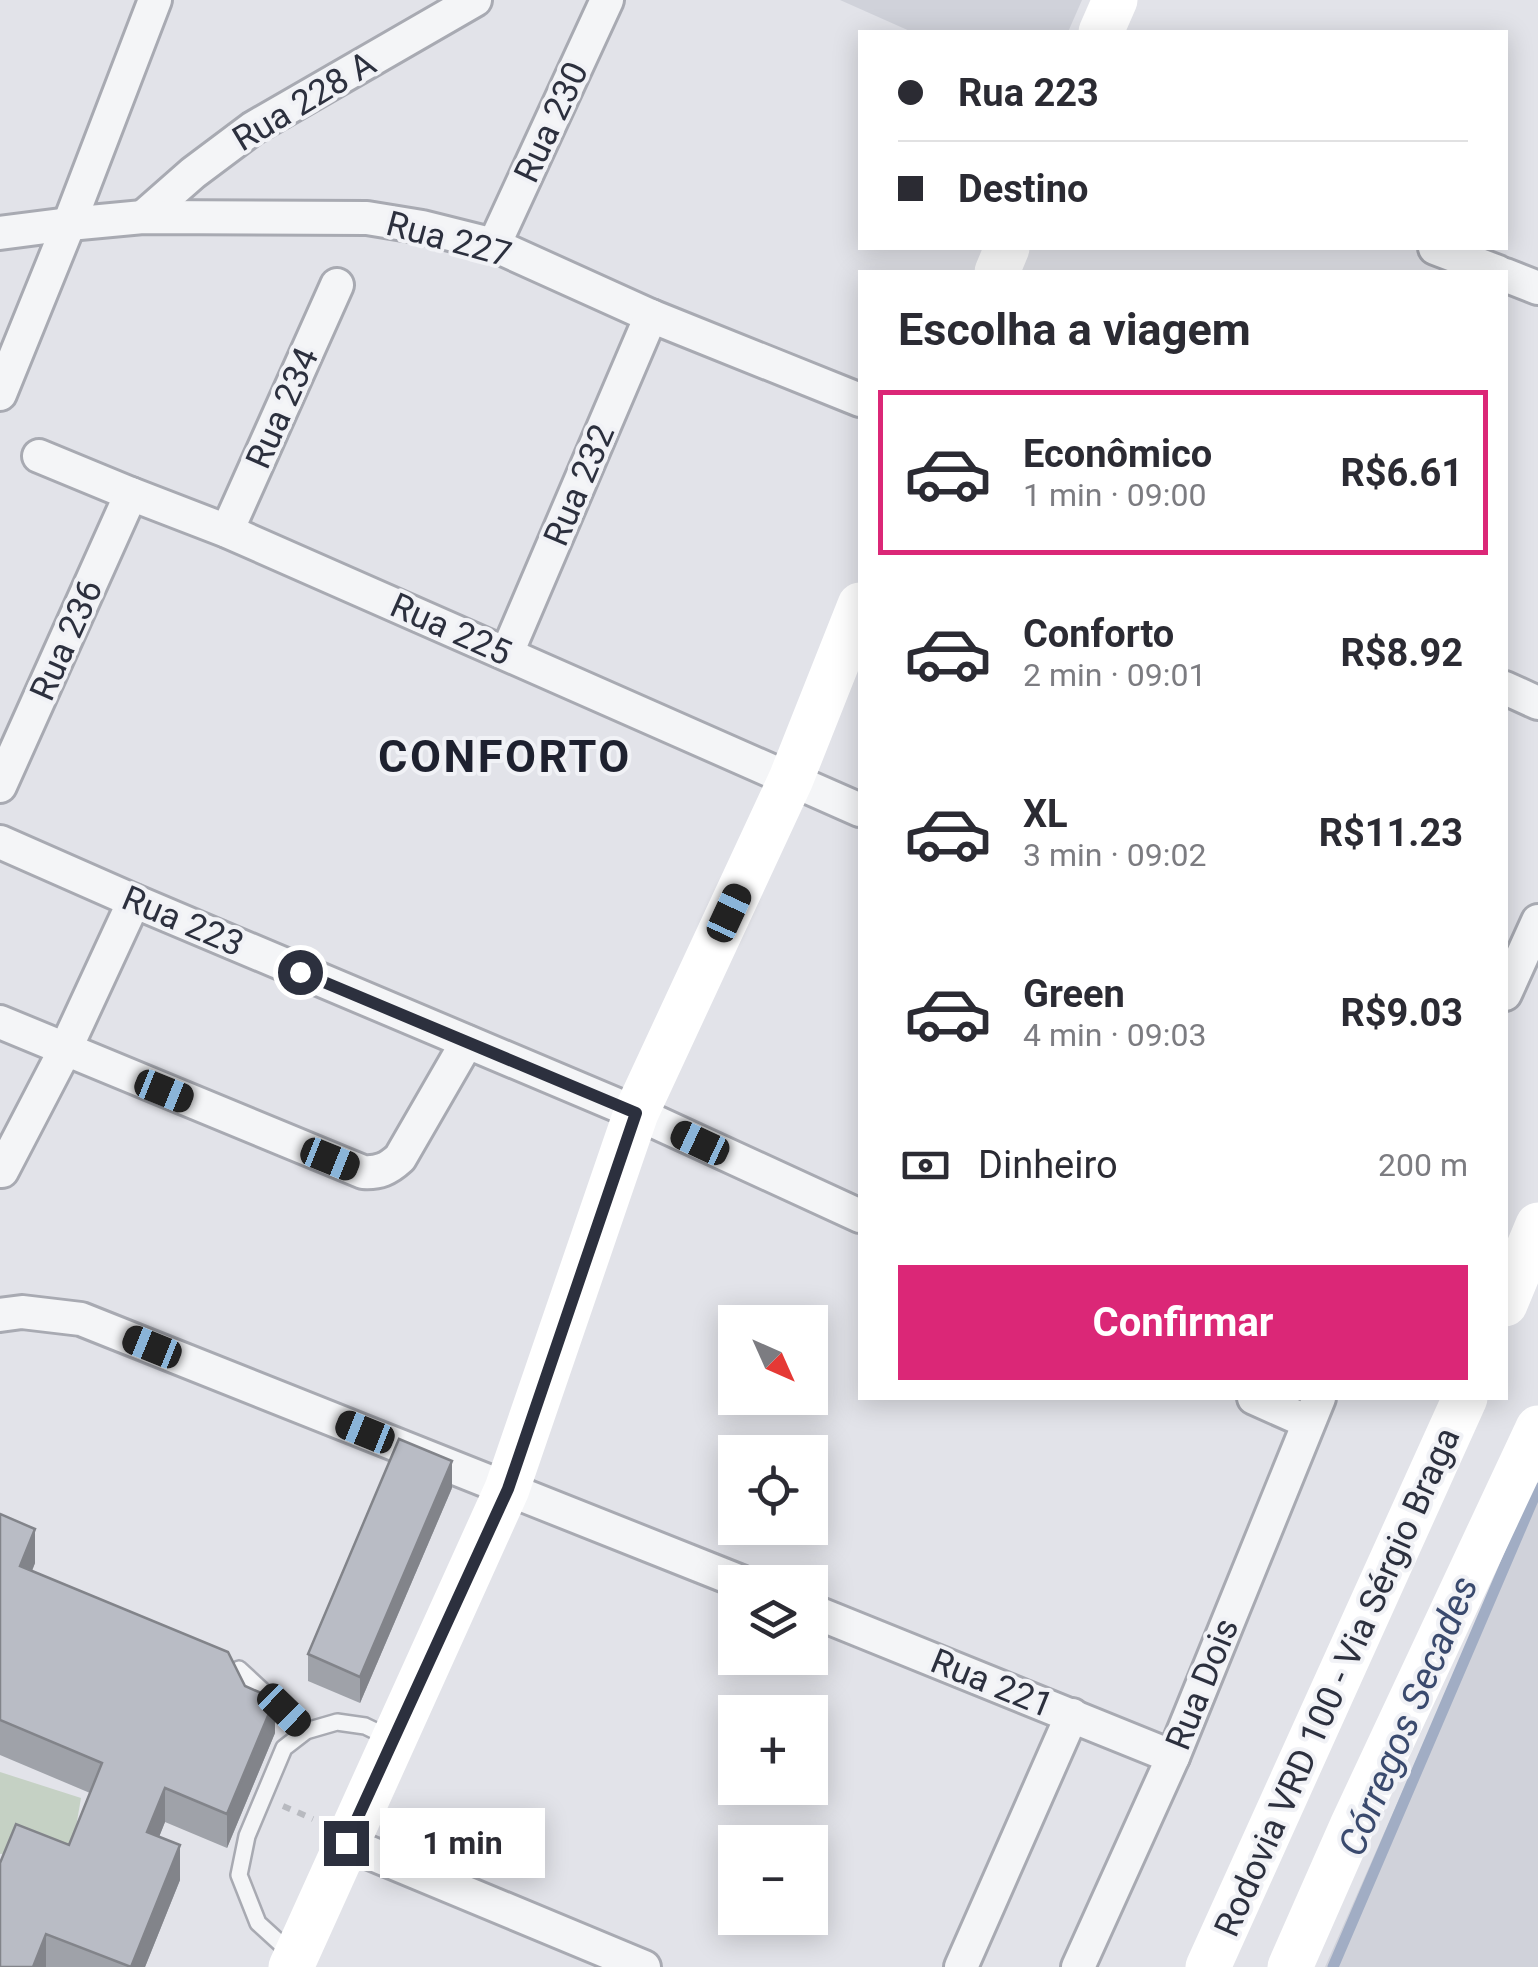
<!DOCTYPE html>
<html lang="pt">
<meta charset="utf-8">
<style>
:root{--surface:#fff;--page:#f2f2f3;--text:#2b2b33;--muted:#7c7c81;--line:#e1e1e2;--accent:#db2777}
body{margin:0;font-family:Roboto,sans-serif;background:var(--page);color:var(--text);height:100vh;display:flex;flex-direction:column;font-size:38px;white-space:nowrap}
*{box-sizing:border-box;margin:0}
p{font-size:32px;color:var(--muted)}
.icon{flex:none;width:55px;height:55px;fill:none;stroke:currentColor;stroke-width:2;stroke-linecap:round;stroke-linejoin:round}
.map{position:relative;flex:1;overflow:hidden}
.panel{position:absolute;left:858px;top:270px;width:650px;height:1130px;display:flex;flex-direction:column;background:var(--surface);border-radius:0px;box-shadow:0 5px 25px #0003}
.panel>*{flex:none}
.top-card{position:absolute;left:858px;top:30px;width:650px;height:220px;border-radius:0px;box-shadow:0 5px 25px #0003;display:grid;align-content:center;height:220px;padding:0 40px;background:var(--surface)}
.needle{width:65px;rotate:135deg}
.controls{position:absolute;left:718px;top:1305px;display:grid;gap:20px}
.controls a{display:grid;place-items:center;width:110px;height:110px;border-radius:0px;background:var(--surface);box-shadow:0 5px 25px #0003;font-size:50px}
.end{position:absolute;width:45px;height:45px;margin:-22px;border:12px solid #2c303e;background:#fff;box-shadow:0 0 0 5px #fff}
.from{border-radius:50%}
.bubble{position:absolute;height:70px;border-radius:0px;background:var(--surface);box-shadow:0 5px 25px #0003;font-size:32px;font-weight:700;line-height:70px;text-align:center}
.car{position:absolute;width:30px;height:60px;margin:-30px -15px;border-radius:12px;box-shadow:0 0 8px 2px #0007;background:linear-gradient(#222 24%,#8ab4d8 0 40%,#222 0 76%,#8ab4d8 0 86%,#222 0)}
.top-card b{display:flex;align-items:center;gap:35px;height:95px;font-size:38px}
.top-card b+b{border-top:2px solid var(--line)}
.top-card i{width:25px;height:25px;background:var(--text)}
ul{padding:0;list-style:none}
li{display:flex;align-items:center;gap:30px;height:165px;margin:0 20px 15px;padding:0 20px;border:5px solid transparent;border-radius:0px}
li div{flex:1}
li b{display:block;font-size:38px}
li em{font-style:normal;font-weight:700}
li.active{border-color:var(--accent)}
li>.icon{width:90px;height:90px;stroke-width:1.5}
h2{padding:0 40px;font-size:45px;line-height:120px}
.pay{display:flex;align-items:center;gap:25px;height:110px;padding:0 40px;font-size:38px}
.pay p{margin-inline-start:auto}
.action{display:flex;gap:20px;margin-top:auto;padding:20px 40px}
.action a{flex:1;height:115px;border-radius:0px;background:var(--accent);color:#fff;font-size:40px;font-weight:700;line-height:115px;text-align:center}
.map>svg:first-child{display:block}
.built{fill:#d0d2da}
.green{fill:#c5d1c4}
.lines{fill:none;stroke-linecap:round;stroke-linejoin:round}
.stream{stroke:#a1adc4;stroke-width:11}
.lane-casing{stroke:#a8aab2;stroke-width:20}
.street-casing{stroke:#a8aab2;stroke-width:38}
.path{stroke:#b8bac0;stroke-width:6;stroke-dasharray:8 8;stroke-linecap:butt}
.lane{stroke:#f4f5f7;stroke-width:15}
.street{stroke:#f4f5f7;stroke-width:32}
.secondary{stroke:#fff;stroke-width:45}
.wall{fill:#9fa2a9}
.shaded-wall{fill:#82848a}
.building{fill:#b9bcc5;stroke:#82848a;stroke-width:2.5}
.route{stroke:#2c303e;stroke-width:12}
.labels{text-anchor:middle;stroke-width:8;stroke-linejoin:round;paint-order:stroke}
.street-label{font-size:35px;fill:#2c303e;stroke:#f1f2f6}
.water-label{font-size:38px;font-style:italic;fill:#3a4a6e;stroke:#f1f2f6}
.district-label{font-size:45px;font-weight:bold;letter-spacing:2.5px;fill:#1e212f;stroke:#f1f2f6}
</style>
<div class="map">
<svg width="1538" height="1967" viewBox="0 0 1538 1967">
<rect width="100%" height="100%" fill="#e2e3e9"/>
<g class="built">
<polygon points="840,0 1082,0 1068,32 912,32"/>
<polygon points="1538,1484 1538,1967 1325,1967"/>
</g>
<polygon class="green" points="0,1772 81,1798 72,1850 0,1854"/>
<g class="lines">
<polyline class="stream" points="1333,1967 1538,1488"/>
<g class="lane-casing">
<g id="lane">
<polyline points="239,1669 306,1731"/>
<polyline points="292,1954 258,1923 239,1875 247,1836 284,1748 306,1731 337,1722 365,1726 392,1739"/>
</g>
</g>
<g class="street-casing">
<g id="street">
<polyline points="143,217 193,173 253,128 475,0"/>
<polyline points="0,233 69,224 143,217 367,218 422,227 494,245 651,316 860,400"/>
<polyline points="494,245 607,0"/>
<polyline points="1435,248 1498,272"/>
<polyline points="1505,275 1538,288"/>
<polyline points="0,394 69,224 155,0"/>
<polyline points="39,456 131,494 227,531 860,810"/>
<polyline points="227,531 337,285"/>
<polyline points="507,653 651,316"/>
<polyline points="1505,688 1538,703"/>
<polyline points="0,786 131,494"/>
<polyline points="0,842 134,901 636,1113 860,1216"/>
<polyline points="1505,994 1538,921"/>
<path d="M0,1022l363,150c16,1 25,-3 37,-14l67,-116"/>
<polyline points="2,1171 65,1050 134,901"/>
<polyline points="0,1315 22,1312 81,1319 741,1582"/>
<polyline points="1254,1398 1308,1422"/>
<polyline points="810,1610 1173,1757"/>
<polyline points="346,1843 644,1967"/>
<polyline points="961,1967 1072,1715"/>
<polyline points="1078,1967 1173,1757 1319,1398"/>
</g>
</g>
<polyline class="path" points="283,1806 313,1819"/>
<use href="#lane" class="lane"/>
<use href="#street" class="street"/>
<g class="secondary">
<polyline points="1101,32 1115,0"/>
<polyline points="997,272 1007,248"/>
<polyline points="1505,1304 1538,1225"/>
<polyline points="291,1967 507,1489 636,1113 791,779 860,605"/>
<polyline points="1208,1967 1465,1398"/>
<polyline points="1290,1967 1352,1826 1538,1428"/>
</g>
</g>
<g class="wall">
<polygon points="452,1488 360,1703 308,1681 308,1654"/>
<polygon points="0,1514 35,1563 32,1571 245,1686 275,1733 227,1848 165,1822 159,1837 180,1880 145,1967 0,1967 69,1845 90,1793 0,1755"/>
</g>
<g class="shaded-wall">
<polygon points="452,1461 452,1488 360,1703 360,1677"/>
<polygon points="35,1529 35,1563 20,1600 20,1566"/>
<polygon points="275,1699 275,1733 227,1848 227,1814"/>
<polygon points="165,1788 165,1822 147,1867 147,1832"/>
<polygon points="180,1845 180,1880 145,1967 131,1967"/>
<polygon points="46,1934 46,1967 33,1967"/>
</g>
<g class="building">
<polygon points="399,1439 452,1461 360,1677 308,1654"/>
<polygon points="0,1514 35,1529 20,1566 228,1652 245,1686 275,1699 227,1814 165,1788 147,1832 180,1845 131,1967 46,1934 33,1967 0,1967 0,1863 16,1824 69,1845 102,1763 0,1720"/>
</g>
<g class="lines">
<polyline class="route" points="300,972 636,1113 508,1489 346,1843"/>
</g>
<g class="labels">
<g class="street-label">
<text transform="translate(304 101) rotate(-31)" y="12">Rua 228 A</text>
<text transform="translate(551 122) rotate(-65)" y="12">Rua 230</text>
<text transform="translate(449 239) rotate(15)" y="12">Rua 227</text>
<text transform="translate(282 408) rotate(-66)" y="12">Rua 234</text>
<text transform="translate(579 485) rotate(-67)" y="12">Rua 232</text>
<text transform="translate(451 629) rotate(24)" y="12">Rua 225</text>
<text transform="translate(66 640) rotate(-66)" y="12">Rua 236</text>
<text transform="translate(183 921) rotate(23)" y="12">Rua 223</text>
<text transform="translate(1337 1682) rotate(-66)" y="12">Rodovia VRD 100 - Via Sérgio Braga</text>
<text transform="translate(992 1683) rotate(22)" y="12">Rua 221</text>
<text transform="translate(1202 1684) rotate(-68)" y="12">Rua Dois</text>
</g>
<g class="water-label">
<text transform="translate(1408 1716) rotate(-67)" y="13">Córregos Secades</text>
</g>
<g class="district-label">
<text x="505" y="772">CONFORTO</text>
</g>
</g>
</svg>
<div class="controls">
<a><svg class="needle" viewBox="-14 -14 28 28"><path d="M0-13l5 13h-10z" fill="#e53935"/><path d="M0 13l5-13h-10z" fill="#7c7c81"/></svg></a>
<a><svg class="icon" aria-label="locate" viewBox="0 0 24 24"><circle cx="12" cy="12" r="6"/><path d="M12 2v4M12 18v4M2 12h4M18 12h4"/></svg></a>
<a><svg class="icon" aria-label="layers" viewBox="0 0 24 24"><path d="M12 4l9 5-9 5-9-5zM3 14l9 5 9-5"/></svg></a>
<a>+</a>
<a>−</a>
</div>
<i class="end from" style="left:300px;top:972px"></i>
<i class="end" style="left:346px;top:1843px"></i>
<div class="bubble" style="left:380px;top:1808px;width:165px">1 min</div>
<i class="car" style="left:729px;top:913px;rotate:25deg"></i>
<i class="car" style="left:164px;top:1091px;rotate:112deg"></i>
<i class="car" style="left:700px;top:1143px;rotate:295deg"></i>
<i class="car" style="left:330px;top:1159px;rotate:112deg"></i>
<i class="car" style="left:152px;top:1347px;rotate:292deg"></i>
<i class="car" style="left:365px;top:1432px;rotate:292deg"></i>
<i class="car" style="left:284px;top:1710px;rotate:134deg"></i>
<div class="top-card">
<b><i class="from"></i>Rua 223</b>
<b><i></i>Destino</b>
</div>
<section class="panel">
<h2>Escolha a viagem</h2>
<ul>
<li class="active"><svg class="icon" aria-label="car" viewBox="0 0 24 24"><path d="M5 17H2v-5l4-1 3-4h7l3 4 3 1v5h-3M9 17h6M6 11h13"/><circle cx="7" cy="17" r="2"/><circle cx="17" cy="17" r="2"/></svg><div><b>Econômico</b><p>1 min · 09:00</p></div><em>R$6.61</em></li>
<li><svg class="icon" aria-label="car" viewBox="0 0 24 24"><path d="M5 17H2v-5l4-1 3-4h7l3 4 3 1v5h-3M9 17h6M6 11h13"/><circle cx="7" cy="17" r="2"/><circle cx="17" cy="17" r="2"/></svg><div><b>Conforto</b><p>2 min · 09:01</p></div><em>R$8.92</em></li>
<li><svg class="icon" aria-label="car" viewBox="0 0 24 24"><path d="M5 17H2v-5l4-1 3-4h7l3 4 3 1v5h-3M9 17h6M6 11h13"/><circle cx="7" cy="17" r="2"/><circle cx="17" cy="17" r="2"/></svg><div><b>XL</b><p>3 min · 09:02</p></div><em>R$11.23</em></li>
<li><svg class="icon" aria-label="car" viewBox="0 0 24 24"><path d="M5 17H2v-5l4-1 3-4h7l3 4 3 1v5h-3M9 17h6M6 11h13"/><circle cx="7" cy="17" r="2"/><circle cx="17" cy="17" r="2"/></svg><div><b>Green</b><p>4 min · 09:03</p></div><em>R$9.03</em></li>
</ul>
<div class="pay"><svg class="icon" aria-label="cash" viewBox="0 0 24 24"><path d="M3 7h18v10H3z"/><circle cx="12" cy="12" r="2"/></svg>Dinheiro<p>200 m</p></div>
<div class="action"><a>Confirmar</a></div>
</section>
</div>
